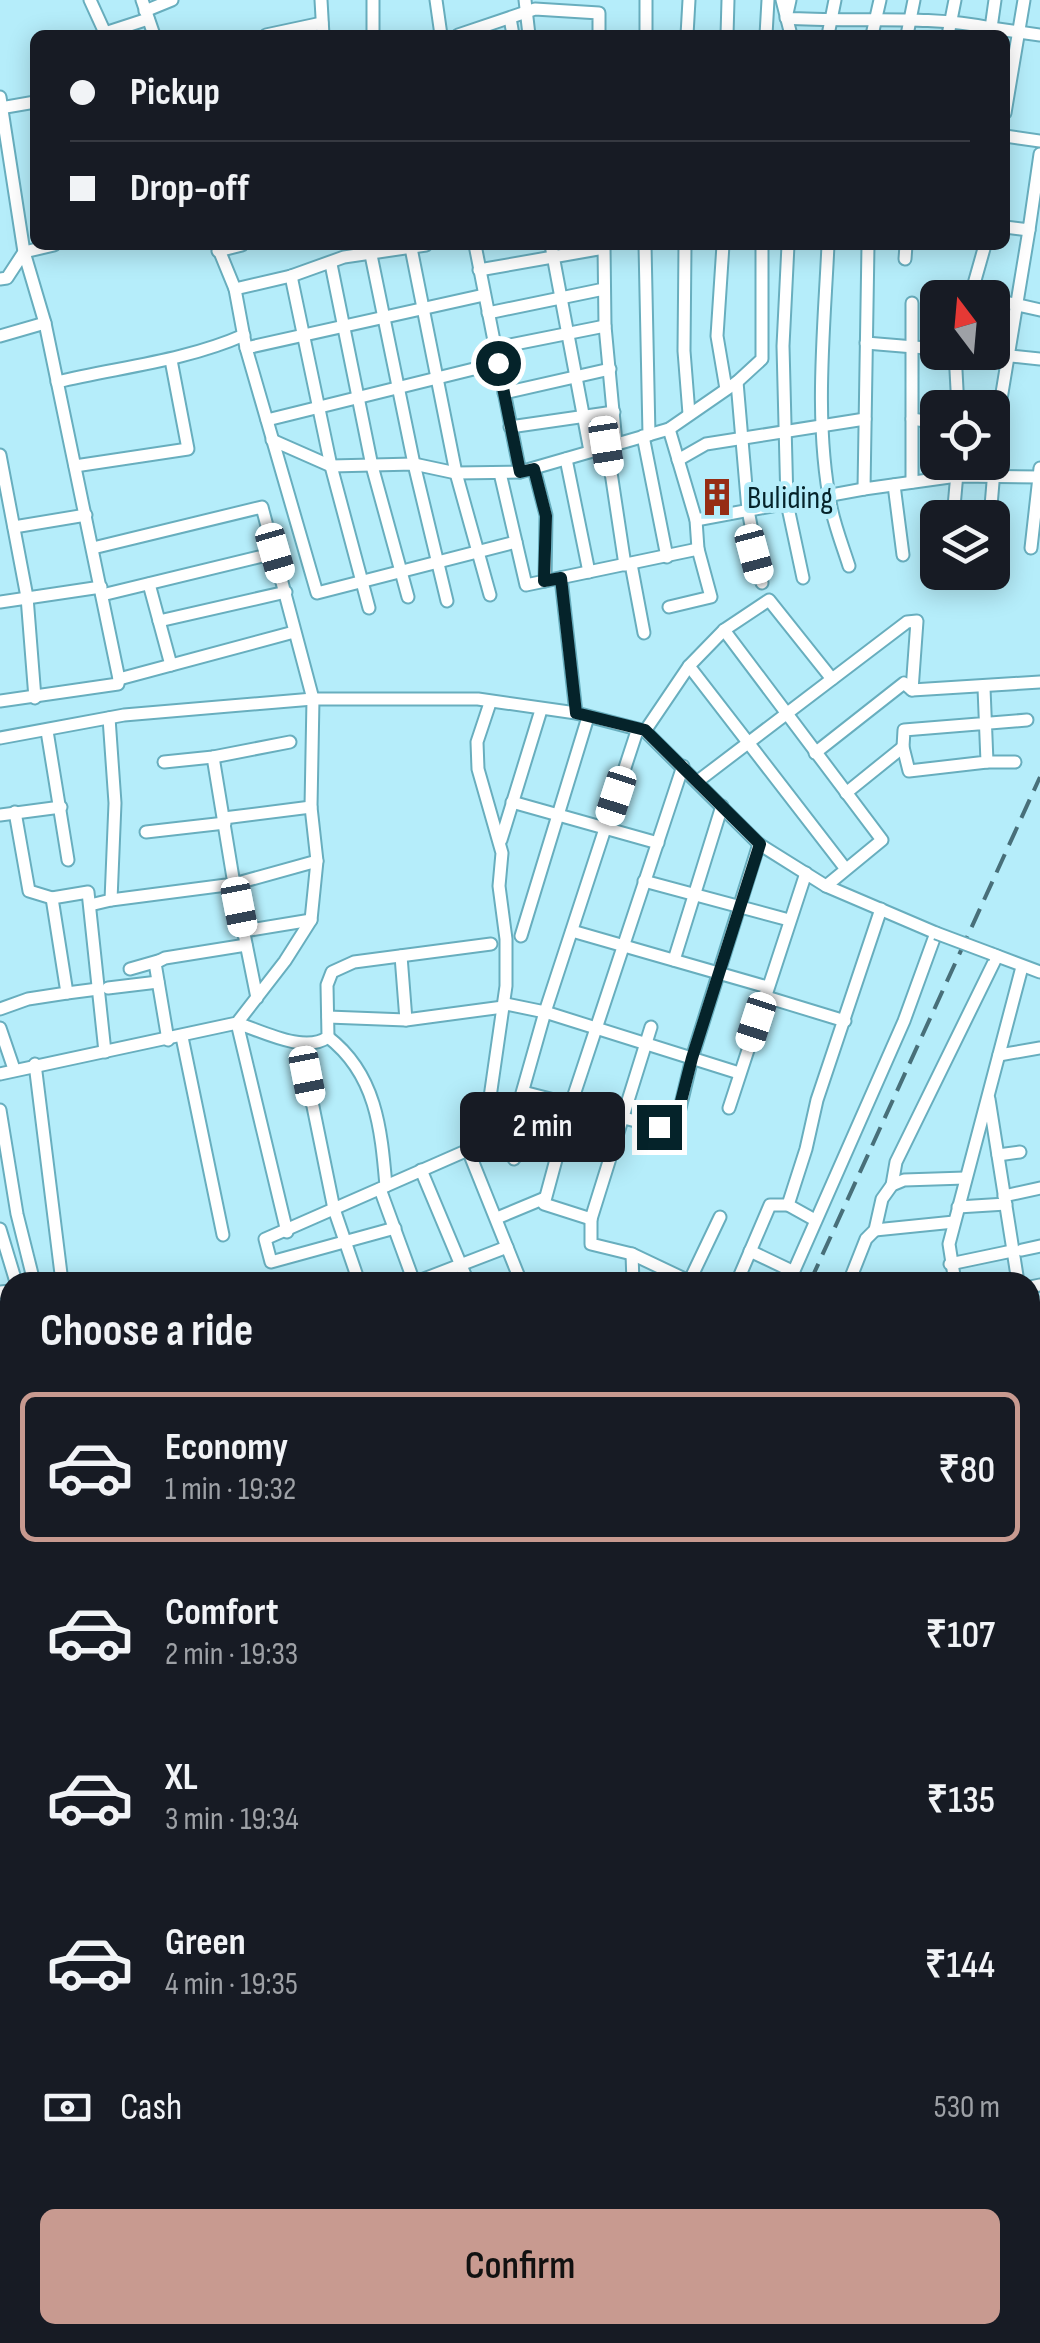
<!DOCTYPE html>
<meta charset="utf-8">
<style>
:root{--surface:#171b24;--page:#20242c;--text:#f1f3f6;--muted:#9ea1a6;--line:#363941;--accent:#c89a90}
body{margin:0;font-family:"Sofia Sans Condensed",sans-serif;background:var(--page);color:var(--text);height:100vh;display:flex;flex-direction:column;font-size:38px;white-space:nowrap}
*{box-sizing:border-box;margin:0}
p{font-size:32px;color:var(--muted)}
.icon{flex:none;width:55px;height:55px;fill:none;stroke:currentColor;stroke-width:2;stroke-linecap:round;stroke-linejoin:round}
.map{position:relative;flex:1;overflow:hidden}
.drawer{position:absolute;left:0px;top:1272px;width:1040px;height:1072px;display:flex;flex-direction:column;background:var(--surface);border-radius:30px 30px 0 0;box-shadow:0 5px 25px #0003}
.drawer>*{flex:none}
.banner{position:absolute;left:30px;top:30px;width:980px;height:220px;border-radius:15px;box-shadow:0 5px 25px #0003;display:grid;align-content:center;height:220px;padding:0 40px;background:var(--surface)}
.needle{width:65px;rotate:344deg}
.fabs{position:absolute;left:920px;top:280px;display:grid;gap:20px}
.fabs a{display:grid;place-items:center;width:90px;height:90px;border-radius:15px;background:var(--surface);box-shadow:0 5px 25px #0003;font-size:50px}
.end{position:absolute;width:45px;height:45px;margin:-22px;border:12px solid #05232a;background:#fff;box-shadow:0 0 0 5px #fff}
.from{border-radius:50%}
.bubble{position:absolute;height:70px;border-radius:15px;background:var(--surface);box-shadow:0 5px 25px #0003;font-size:32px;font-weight:600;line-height:70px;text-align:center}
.car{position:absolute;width:30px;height:60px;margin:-30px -15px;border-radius:12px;box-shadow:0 0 8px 2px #0007;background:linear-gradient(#fff 24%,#345 0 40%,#fff 0 76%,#345 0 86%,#fff 0)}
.banner b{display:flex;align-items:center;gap:35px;height:95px;font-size:38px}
.banner b+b{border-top:2px solid var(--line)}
.banner i{width:25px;height:25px;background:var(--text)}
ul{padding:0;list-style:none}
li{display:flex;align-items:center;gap:30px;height:150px;margin:0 20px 15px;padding:0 20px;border:5px solid transparent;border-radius:15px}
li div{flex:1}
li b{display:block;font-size:38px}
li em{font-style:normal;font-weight:600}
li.selected{border-color:var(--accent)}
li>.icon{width:90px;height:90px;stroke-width:1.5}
h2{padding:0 40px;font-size:45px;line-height:120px}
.pay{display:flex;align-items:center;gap:25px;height:110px;padding:0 40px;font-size:38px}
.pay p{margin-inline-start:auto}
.button{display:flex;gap:20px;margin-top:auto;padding:20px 40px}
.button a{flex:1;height:115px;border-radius:15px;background:var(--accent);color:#111;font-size:40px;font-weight:600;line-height:115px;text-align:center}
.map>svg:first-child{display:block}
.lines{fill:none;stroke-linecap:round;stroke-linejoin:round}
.minor-casing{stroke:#68aebe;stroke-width:15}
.tertiary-casing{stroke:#68aebe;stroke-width:18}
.secondary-casing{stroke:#68aebe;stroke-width:19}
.minor{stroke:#fff;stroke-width:11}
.tertiary{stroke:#fff;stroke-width:14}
.secondary{stroke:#fff;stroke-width:15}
.rail{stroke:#486f79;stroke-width:4;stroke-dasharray:20 10;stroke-linecap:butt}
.minor-bridge-casing{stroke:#68aebe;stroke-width:15;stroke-linecap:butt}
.minor-bridge{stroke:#fff;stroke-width:11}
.route{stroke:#05232a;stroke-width:12}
.labels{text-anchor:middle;stroke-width:10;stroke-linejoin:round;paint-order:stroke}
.poi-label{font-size:32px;fill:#05232a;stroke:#b5edfa;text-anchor:start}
</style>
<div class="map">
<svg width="1040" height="2343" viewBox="0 0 1040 2343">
<rect width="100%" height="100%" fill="#b5edfa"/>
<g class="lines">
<g class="minor-casing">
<g id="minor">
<polyline points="90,0 106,35"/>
<polyline points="142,0 154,35"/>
<polyline points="321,0 323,35"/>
<polyline points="373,0 373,35"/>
<polyline points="436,0 441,35"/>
<polyline points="525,0 529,35"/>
<polyline points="782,0 791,35"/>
<path d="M790,0l-4,18c69,5 138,-4 205,10l4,-28"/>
<polyline points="145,11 172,0"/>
<polyline points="510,18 513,35"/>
<polyline points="105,33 148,19"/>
<polyline points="990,34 991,28 1040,35"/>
<polyline points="266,35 322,23"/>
<polyline points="458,35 535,9 599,13 599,35"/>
<polyline points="646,35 646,0"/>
<polyline points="687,35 689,0"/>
<polyline points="727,35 728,0"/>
<polyline points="766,35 768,0"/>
<polyline points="828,35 835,0"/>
<polyline points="872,35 880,0"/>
<polyline points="907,35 914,0"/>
<polyline points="948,35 955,0"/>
<polyline points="0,97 24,252 45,323 119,679 118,684 0,701"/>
<polyline points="0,108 35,102"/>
<polyline points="1005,113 1024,0"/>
<polyline points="1005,136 1040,141"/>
<polyline points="1005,227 1029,230 1040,154"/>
<polyline points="217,245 235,289 246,348 317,593 516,542"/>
<polyline points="475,245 520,472"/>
<polyline points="551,245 590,451"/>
<polyline points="604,245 605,326 616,443"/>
<polyline points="645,245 649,435"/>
<polyline points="685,245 684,351 689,414"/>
<polyline points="723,245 717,336 726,389"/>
<polyline points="788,245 783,346 787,503 803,578"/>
<path d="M828,245c-4,86 -14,177 3,262 4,20 12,40 18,59"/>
<polyline points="868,245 864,489 957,476 1040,477"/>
<polyline points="411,248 456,473 490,595"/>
<polyline points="218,251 242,245"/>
<polyline points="371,255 414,464 447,601"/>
<polyline points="905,259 906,245"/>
<polyline points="331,264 372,466 408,597"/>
<polyline points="479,270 604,248"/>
<polyline points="291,276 331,466 369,608"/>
<polyline points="0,279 7,278 24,252 54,245"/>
<polyline points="235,289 291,276 344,257 426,245"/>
<polyline points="970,298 985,245"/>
<polyline points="992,299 1040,310"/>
<polyline points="488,313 604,289"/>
<polyline points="0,336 45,323"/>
<polyline points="866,343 938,349"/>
<polyline points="246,348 484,295"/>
<polyline points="495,348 605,326"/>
<polyline points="955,352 958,408"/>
<polyline points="973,352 1040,359"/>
<path d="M57,382c63,-15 128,-21 187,-47"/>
<polyline points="737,382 748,510 762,583"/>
<polyline points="504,393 610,369"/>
<polyline points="912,419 938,423"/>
<polyline points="267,420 498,363"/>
<polyline points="510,427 614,412"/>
<polyline points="669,429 696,520 698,549 711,597 669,607"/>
<polyline points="643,436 667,557"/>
<polyline points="272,440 331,466 414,464 456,473 520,472 669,429 737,382 762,359 762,245"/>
<polyline points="607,446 625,565"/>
<polyline points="0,455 27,597 35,698"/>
<polyline points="566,459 589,572"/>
<polyline points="678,460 706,444 865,419"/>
<polyline points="75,466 188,449 171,360"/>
<polyline points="534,469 546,515 545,581"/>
<polyline points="500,473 526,585 698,549"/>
<polyline points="912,482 912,303"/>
<polyline points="894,485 903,555"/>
<polyline points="953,518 958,462"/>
<polyline points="990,518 999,411 1029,230"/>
<polyline points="696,520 864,489"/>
<polyline points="14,527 86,515"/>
<polyline points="93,548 262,507 313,699 311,807 317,861"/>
<polyline points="1031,548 1040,468"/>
<polyline points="631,564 644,633"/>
<polyline points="561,578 576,713"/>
<polyline points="149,584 171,665"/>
<polyline points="102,595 275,553"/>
<polyline points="0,602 101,587"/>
<polyline points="159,621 286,592"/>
<polyline points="724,630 882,840 826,886"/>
<polyline points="689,666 845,868"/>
<polyline points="119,679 294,632"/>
<polyline points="984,688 987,762 909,771 903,747 904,730 1027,720"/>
<polyline points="47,731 68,860"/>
<polyline points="645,731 689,666 724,630 769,600 832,679"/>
<polyline points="0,738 124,715 313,699 478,699 576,713 645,731 759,844 826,886 936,933 904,1021 789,1282"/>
<polyline points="815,753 904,683 912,690 1040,682"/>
<polyline points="164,762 213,757 290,742"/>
<polyline points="987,762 1015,762"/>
<polyline points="698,781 907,622 917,621 912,690"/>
<polyline points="846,793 903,747"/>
<polyline points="512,802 658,843"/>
<polyline points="15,812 29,891 52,898"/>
<polyline points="0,815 61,807"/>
<polyline points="224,818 311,807"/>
<polyline points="146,832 225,823"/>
<polyline points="501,840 541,710"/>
<polyline points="644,881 789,920"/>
<polyline points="111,900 234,884 213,757"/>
<polyline points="90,905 111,900 115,803 109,718"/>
<polyline points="244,931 311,920"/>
<polyline points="572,931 767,987"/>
<polyline points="521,936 588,717"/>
<polyline points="992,954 1040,972"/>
<polyline points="401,956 406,1020"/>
<polyline points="674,960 722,806"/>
<polyline points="130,969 158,961"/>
<polyline points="108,988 158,982"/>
<polyline points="67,993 98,989"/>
<polyline points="763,996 845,1021"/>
<polyline points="506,1004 545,1012 739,1073"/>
<polyline points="0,1009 28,999 67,993 52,898 88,892 105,1052"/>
<polyline points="328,1017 406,1020 503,1007"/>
<polyline points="651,1027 591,1219 544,1204 571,1104 683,766"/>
<polyline points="0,1028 14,1069"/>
<polyline points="182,1037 223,1235"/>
<path d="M328,1037c48,37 53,91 58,149"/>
<polyline points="168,1040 155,963 165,958 246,945"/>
<polyline points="300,1043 334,1209 359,1282"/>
<polyline points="999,1055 1040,1048"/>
<polyline points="35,1064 62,1282"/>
<polyline points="0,1074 237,1023 285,961 311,920 317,861 234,884 257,998"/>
<polyline points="523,1092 659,1127 671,1127 677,1121 692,1058 759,844"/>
<polyline points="989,1099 1018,1282"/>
<polyline points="729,1108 806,873"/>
<polyline points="0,1110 17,1214 34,1282"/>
<polyline points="484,1139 493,1136 509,1139 545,1012 637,731"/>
<polyline points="509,1139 514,1159"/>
<polyline points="468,1150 521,1282"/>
<polyline points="998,1155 1020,1152"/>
<polyline points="421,1170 468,1282"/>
<polyline points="892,1185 896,1162 997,956"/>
<polyline points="380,1189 414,1282"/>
<polyline points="1004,1196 1040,1188"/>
<polyline points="788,1205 806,1149 817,1100 881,909"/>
<polyline points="958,1207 1006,1204"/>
<polyline points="497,1218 545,1198"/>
<polyline points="591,1219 591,1244 632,1254 691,1282"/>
<polyline points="395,1228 271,1262 265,1239 468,1150 484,1139 506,986 506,939 499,886 502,853 478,769 477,742 490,703"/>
<polyline points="0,1229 16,1282"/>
<polyline points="875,1230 954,1222"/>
<path d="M287,1232l-50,-209c25,8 68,31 91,14l-1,-52 5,-13 22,-10 137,-18"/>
<polyline points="1022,1250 1040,1246"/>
<polyline points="750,1251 792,1271"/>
<polyline points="632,1254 633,1282"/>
<polyline points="950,1264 1012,1251"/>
<polyline points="416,1282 507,1247"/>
<polyline points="689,1282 720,1217"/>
<polyline points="737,1282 770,1205 788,1205 815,1220"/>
<polyline points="849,1282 866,1239 875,1230 882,1199 892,1185 904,1180 965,1178"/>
<polyline points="955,1282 949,1244 1022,967"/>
<polyline points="1030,1287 1040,1285"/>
<polyline points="0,1292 10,1291"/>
<polyline points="0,1308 10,1324"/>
<polyline points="1030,1432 1040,1464"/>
<polyline points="0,1442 2,1447 10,1450"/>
<polyline points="0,1559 10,1533"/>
<polyline points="0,1588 10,1594"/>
<polyline points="1030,1636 1040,1617"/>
<polyline points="0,1662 10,1667"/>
<polyline points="0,1720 10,1709"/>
<polyline points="0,1760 10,1756"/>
<polyline points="0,1779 1,1784"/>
<polyline points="0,1972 10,1971"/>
<polyline points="0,2045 10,2044"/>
<polyline points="0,2069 5,2098"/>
<polyline points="0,2144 10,2141"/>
<polyline points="1030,2192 1040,2186"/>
<polyline points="0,2223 10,2219"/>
<polyline points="0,2235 10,2255"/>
<polyline points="1031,2258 1040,2282"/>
<polyline points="47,2335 51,2343"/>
<polyline points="124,2335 127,2343"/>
<polyline points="196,2335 199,2343"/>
<polyline points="548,2335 548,2338 557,2335"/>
<polyline points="894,2335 895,2343"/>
<polyline points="933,2335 934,2343"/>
<polyline points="993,2335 994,2343"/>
<polyline points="414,2343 419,2335"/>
<polyline points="679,2343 682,2335"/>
<polyline points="1031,2343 1040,2341"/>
</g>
</g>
<g class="tertiary-casing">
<g id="tertiary">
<polyline points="1030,1643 1040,1644"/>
<polyline points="0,1884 10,1883"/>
</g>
</g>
<g class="secondary-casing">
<polyline id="secondary" points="0,2339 4,2343"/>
</g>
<use href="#minor" class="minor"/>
<use href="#tertiary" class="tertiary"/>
<use href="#secondary" class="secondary"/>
<g class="rail">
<polyline points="810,1282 1040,777"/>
<polyline points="347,2343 350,2335"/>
</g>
<g class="minor-bridge-casing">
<polyline id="minor-bridge" points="936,933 992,954"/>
</g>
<use href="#minor-bridge" class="minor-bridge"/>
</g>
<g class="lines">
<polyline class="route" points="498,363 520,472 534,469 546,516 544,581 561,578 576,713 645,730 760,844 692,1058 676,1121 671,1127 659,1127"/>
</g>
<defs>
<g id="building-bare" transform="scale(3)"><path d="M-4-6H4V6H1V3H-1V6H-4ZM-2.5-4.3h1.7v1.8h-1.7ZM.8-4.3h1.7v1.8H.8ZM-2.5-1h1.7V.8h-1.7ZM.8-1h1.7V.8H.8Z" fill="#962d14" stroke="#b5edfa" stroke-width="2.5" paint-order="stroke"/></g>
</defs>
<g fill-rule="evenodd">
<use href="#building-bare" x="717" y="497"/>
</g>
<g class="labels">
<g class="poi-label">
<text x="747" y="508">Buliding</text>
</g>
</g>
</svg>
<div class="fabs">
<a><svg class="needle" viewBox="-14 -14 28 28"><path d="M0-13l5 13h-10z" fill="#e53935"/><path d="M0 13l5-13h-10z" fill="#9ea1a6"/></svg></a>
<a><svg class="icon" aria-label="locate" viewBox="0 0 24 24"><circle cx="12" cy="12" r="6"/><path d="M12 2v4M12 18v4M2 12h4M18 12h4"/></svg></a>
<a><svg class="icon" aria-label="layers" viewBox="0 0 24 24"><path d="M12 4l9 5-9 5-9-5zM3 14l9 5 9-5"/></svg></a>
</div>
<i class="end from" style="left:498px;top:363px"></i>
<i class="end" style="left:659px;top:1127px"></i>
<div class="bubble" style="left:460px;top:1092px;width:165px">2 min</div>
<i class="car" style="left:606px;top:446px;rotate:171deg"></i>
<i class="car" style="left:275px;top:553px;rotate:164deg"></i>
<i class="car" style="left:754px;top:554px;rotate:165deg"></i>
<i class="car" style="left:616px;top:796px;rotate:198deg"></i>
<i class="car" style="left:239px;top:907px;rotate:169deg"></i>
<i class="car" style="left:756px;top:1022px;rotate:198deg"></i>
<i class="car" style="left:307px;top:1076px;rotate:169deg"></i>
<div class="banner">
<b><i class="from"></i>Pickup</b>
<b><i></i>Drop-off</b>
</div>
<section class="drawer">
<h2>Choose a ride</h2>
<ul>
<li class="selected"><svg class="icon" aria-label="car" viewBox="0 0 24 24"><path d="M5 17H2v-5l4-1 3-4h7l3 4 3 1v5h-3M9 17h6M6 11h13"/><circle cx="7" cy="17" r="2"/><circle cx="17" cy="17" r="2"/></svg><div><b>Economy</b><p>1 min · 19:32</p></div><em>₹80</em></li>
<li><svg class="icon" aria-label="car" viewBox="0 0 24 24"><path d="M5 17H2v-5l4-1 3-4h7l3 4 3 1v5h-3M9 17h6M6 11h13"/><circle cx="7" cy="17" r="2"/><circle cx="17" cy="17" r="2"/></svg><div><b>Comfort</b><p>2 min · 19:33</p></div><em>₹107</em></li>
<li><svg class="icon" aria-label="car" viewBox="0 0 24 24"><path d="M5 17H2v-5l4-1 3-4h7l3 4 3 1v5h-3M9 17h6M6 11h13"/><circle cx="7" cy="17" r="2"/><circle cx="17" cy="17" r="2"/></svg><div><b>XL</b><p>3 min · 19:34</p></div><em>₹135</em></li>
<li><svg class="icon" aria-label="car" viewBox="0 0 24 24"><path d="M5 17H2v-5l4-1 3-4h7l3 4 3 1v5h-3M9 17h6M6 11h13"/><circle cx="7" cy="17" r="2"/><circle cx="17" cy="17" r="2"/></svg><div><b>Green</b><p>4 min · 19:35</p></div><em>₹144</em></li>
</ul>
<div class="pay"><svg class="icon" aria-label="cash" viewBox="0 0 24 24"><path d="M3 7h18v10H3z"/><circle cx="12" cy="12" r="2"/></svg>Cash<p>530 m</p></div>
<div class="button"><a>Confirm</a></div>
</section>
</div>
